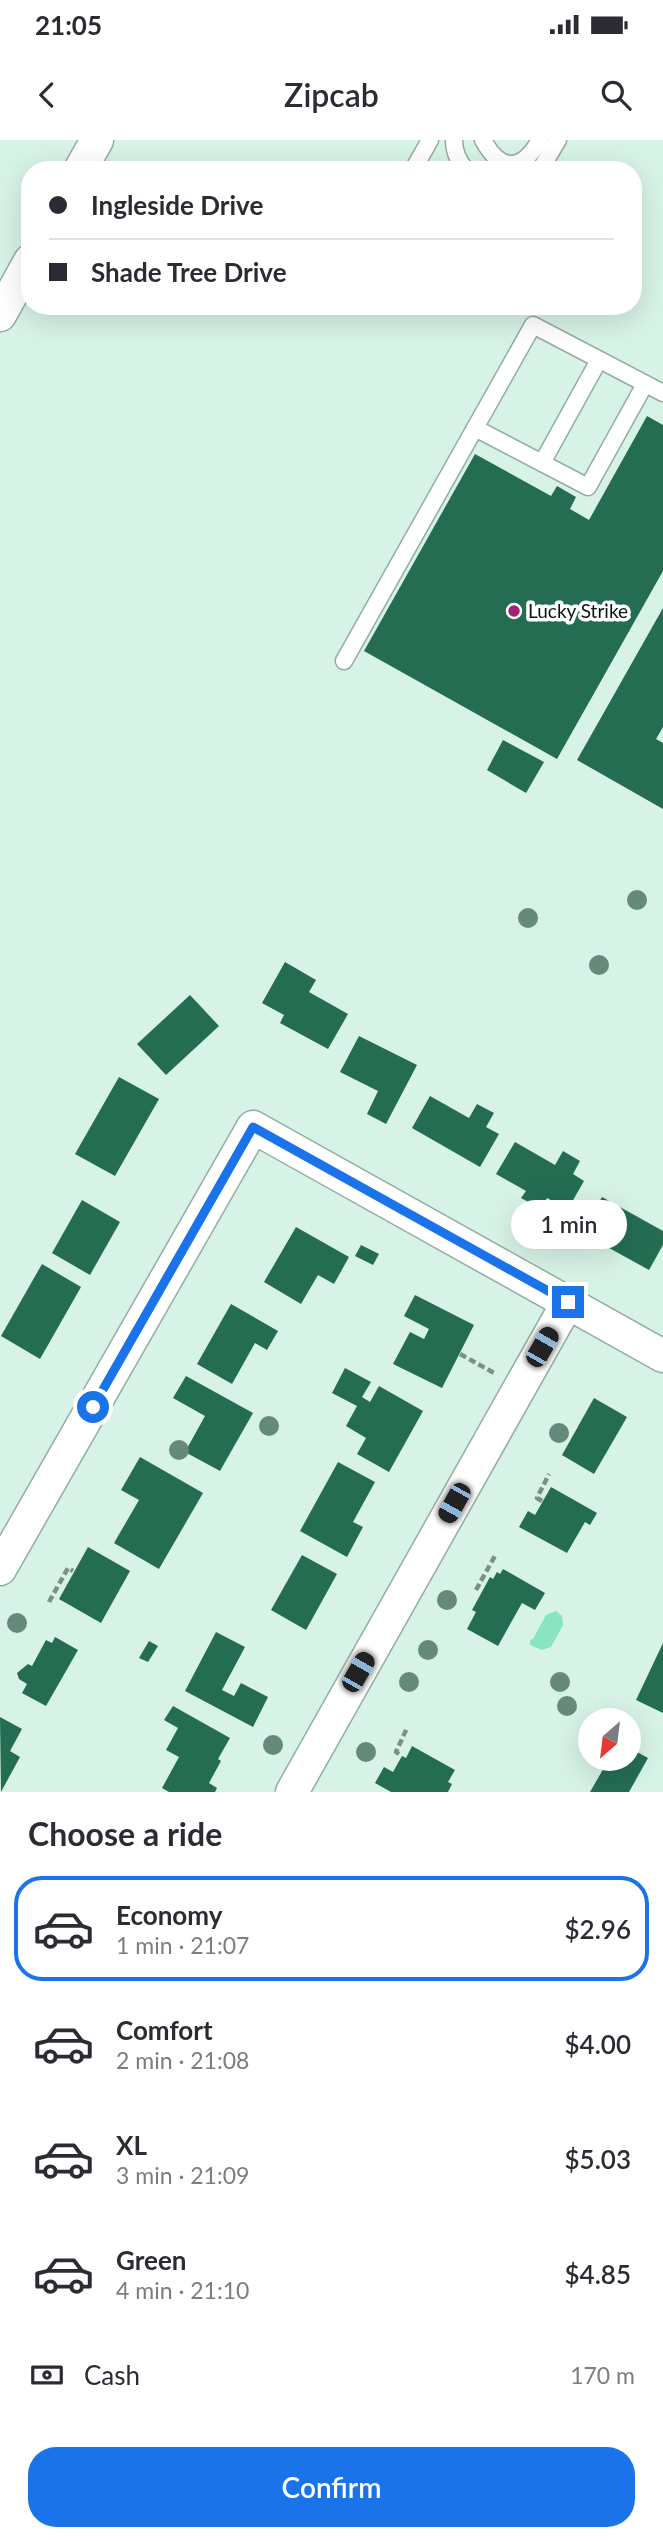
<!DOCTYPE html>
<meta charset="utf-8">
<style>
:root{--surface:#fff;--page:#f2f2f3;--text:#2b2b33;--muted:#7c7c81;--line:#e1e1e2;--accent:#1a73e8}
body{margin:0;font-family:Lato,sans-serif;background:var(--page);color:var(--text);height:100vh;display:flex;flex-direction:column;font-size:26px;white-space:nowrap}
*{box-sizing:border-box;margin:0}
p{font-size:23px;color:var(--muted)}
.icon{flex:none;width:38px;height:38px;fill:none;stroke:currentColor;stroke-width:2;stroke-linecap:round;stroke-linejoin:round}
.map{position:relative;height:1652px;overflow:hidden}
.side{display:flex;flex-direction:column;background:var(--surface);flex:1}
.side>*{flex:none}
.guide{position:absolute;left:21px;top:21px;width:621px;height:154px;border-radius:28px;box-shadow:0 7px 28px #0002;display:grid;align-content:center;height:154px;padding:0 28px;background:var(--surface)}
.needle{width:46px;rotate:208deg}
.controls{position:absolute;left:578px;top:1568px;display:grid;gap:14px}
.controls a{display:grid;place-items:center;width:63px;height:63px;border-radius:50%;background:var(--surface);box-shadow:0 7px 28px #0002;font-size:35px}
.end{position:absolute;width:32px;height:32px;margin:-16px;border:9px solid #1a73e8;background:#fff;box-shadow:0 0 0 4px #fff}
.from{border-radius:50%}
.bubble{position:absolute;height:49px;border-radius:24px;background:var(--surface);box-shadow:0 7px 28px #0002;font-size:23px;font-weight:600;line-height:49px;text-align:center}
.car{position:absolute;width:21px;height:42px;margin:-21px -10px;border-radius:9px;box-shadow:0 0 5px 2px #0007;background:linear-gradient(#222 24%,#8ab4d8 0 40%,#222 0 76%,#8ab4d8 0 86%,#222 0)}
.guide b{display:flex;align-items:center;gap:24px;height:66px;font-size:26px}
.guide b+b{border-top:2px solid var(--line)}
.guide i{width:18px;height:18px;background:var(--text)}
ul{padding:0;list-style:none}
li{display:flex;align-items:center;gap:21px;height:105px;margin:0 14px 10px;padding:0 14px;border:4px solid transparent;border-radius:28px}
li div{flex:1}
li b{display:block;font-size:26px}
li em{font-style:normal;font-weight:600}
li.active{border-color:var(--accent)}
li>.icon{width:63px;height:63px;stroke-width:1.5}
h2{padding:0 28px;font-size:32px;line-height:84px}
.pay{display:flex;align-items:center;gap:18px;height:77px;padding:0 28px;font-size:26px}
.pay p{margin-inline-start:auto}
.cta{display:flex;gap:14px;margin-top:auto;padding:14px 28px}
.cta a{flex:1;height:80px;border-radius:28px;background:var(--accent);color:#fff;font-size:28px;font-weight:600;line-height:80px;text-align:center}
.status{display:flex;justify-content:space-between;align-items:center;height:49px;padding:0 35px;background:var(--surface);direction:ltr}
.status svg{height:19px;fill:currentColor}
header{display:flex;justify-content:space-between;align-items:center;height:91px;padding:0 28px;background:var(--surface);font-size:32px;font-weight:600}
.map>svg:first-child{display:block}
.water{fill:#88e5bf}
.building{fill:#246d53}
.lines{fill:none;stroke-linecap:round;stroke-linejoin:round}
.service-casing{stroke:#94ada1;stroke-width:19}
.minor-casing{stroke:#94ada1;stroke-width:35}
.path{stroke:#7c9087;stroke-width:4.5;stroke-dasharray:7 3.5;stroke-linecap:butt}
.service{stroke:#fff;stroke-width:16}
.minor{stroke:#fff;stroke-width:32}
.tree{fill:#65897b}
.route{stroke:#1a73e8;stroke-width:9}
.poi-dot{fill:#a32476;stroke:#fff;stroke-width:2.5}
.labels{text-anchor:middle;stroke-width:7;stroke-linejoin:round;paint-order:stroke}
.poi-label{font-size:19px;fill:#0b1511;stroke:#fff;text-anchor:start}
</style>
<div class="status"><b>21:05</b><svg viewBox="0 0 49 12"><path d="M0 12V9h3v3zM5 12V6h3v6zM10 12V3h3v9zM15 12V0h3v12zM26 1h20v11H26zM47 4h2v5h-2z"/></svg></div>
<header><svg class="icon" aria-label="back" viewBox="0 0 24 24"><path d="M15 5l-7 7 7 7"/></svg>Zipcab<svg class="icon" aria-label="search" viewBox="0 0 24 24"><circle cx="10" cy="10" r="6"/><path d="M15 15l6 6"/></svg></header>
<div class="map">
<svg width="663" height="1652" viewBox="0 0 663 1652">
<rect width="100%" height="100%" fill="#d7f2e6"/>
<polygon class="water" points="556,1471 562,1476 563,1485 551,1507 542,1510 530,1505 530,1500 533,1499 546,1475"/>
<g class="building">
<polygon points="647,276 663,285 663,431 557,619 364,511 475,314 551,356 557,346 576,357 570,369 589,380"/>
<polygon points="663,468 663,587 656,599 663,603 663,669 577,620"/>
<polygon points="503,600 544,622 526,653 487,630"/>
<polygon points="285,822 316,840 309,852 348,874 328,909 280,883 284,875 262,863"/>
<polygon points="190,855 219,886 166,935 137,904"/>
<polygon points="359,896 417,925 386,984 367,974 378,951 340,932"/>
<polygon points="119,937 159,959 115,1036 75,1014"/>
<polygon points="430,956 469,978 477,964 494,973 486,987 499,994 480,1027 412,988"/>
<polygon points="515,1002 555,1025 563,1011 580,1021 573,1034 584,1041 568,1069 547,1058 541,1069 521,1058 526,1051 496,1034"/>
<polygon points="602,1057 663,1091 663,1105 649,1130 582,1093"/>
<polygon points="82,1060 120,1082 90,1135 52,1113"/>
<polygon points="296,1087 349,1117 334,1144 318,1135 301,1164 264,1142"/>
<polygon points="361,1105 379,1114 373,1125 355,1116"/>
<polygon points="42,1124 81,1147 40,1219 1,1196"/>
<polygon points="415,1155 474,1185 442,1248 393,1224 410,1192 424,1199 429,1189 404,1176"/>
<polygon points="231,1164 278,1191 267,1210 255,1203 232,1244 197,1224"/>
<polygon points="345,1228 371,1242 362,1257 370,1262 379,1246 423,1271 389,1332 357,1314 366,1298 346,1286 357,1266 332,1253"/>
<polygon points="186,1236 253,1273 220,1331 185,1312 205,1276 173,1258"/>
<polygon points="594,1258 627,1277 594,1334 562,1315"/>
<polygon points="140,1317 203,1353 159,1429 114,1403 139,1360 121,1350"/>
<polygon points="338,1322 375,1342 353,1382 363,1387 347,1417 300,1391"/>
<polygon points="551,1347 597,1373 590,1385 585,1382 567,1413 519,1387 528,1371 535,1375"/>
<polygon points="88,1407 130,1431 101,1483 59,1459"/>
<polygon points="302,1415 337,1434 306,1490 271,1470"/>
<polygon points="503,1429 545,1453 535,1470 522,1463 498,1506 467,1489 476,1472 472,1470 490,1437 493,1439 497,1432 500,1434"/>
<polygon points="216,1492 245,1507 222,1550 234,1556 241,1543 268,1557 253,1587 185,1551"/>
<polygon points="55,1497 78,1510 46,1566 22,1553 27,1544 19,1539 17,1533 28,1524 32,1526 46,1500 52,1503"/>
<polygon points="149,1501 158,1506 148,1522 139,1518"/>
<polygon points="663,1503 663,1573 636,1560"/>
<polygon points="173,1566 230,1598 218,1619 221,1621 209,1643 217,1648 215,1652 169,1652 162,1648 179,1617 166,1610 178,1588 164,1580"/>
<polygon points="0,1577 22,1589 10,1611 20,1617 1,1652"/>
<polygon points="412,1606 455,1630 448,1642 452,1644 448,1652 391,1652 375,1643 384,1627 393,1632 402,1616 406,1618"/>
<polygon points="628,1607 648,1618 629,1652 590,1652 609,1619 628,1619"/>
</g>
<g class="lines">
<g class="service-casing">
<g id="service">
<path d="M454,0c0,12 4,21 12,30"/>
<path d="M483,0c18,33 39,31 57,0"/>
<polyline points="413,30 430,0"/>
<polyline points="540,30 558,0"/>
<polyline points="475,288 588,347 645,244"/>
<polyline points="542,323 599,220"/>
<polyline points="344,521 533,185 663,253"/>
</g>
</g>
<g class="minor-casing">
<g id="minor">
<polyline points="80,30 97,0"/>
<polyline points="0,175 30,121"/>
<polyline points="0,1429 253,987 663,1216"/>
<polyline points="292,1652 568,1162"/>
</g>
</g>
<g class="path">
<polyline points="460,1214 496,1234"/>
<polyline points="542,1361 537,1358 549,1334"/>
<polyline points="476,1450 496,1414"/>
<polyline points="49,1462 68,1428 73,1431"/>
<polyline points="399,1614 396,1612 407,1588"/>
</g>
<use href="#service" class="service"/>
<use href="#minor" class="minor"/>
</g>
<g class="tree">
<circle cx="637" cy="760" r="10"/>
<circle cx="528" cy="778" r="10"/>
<circle cx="599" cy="825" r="10"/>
<circle cx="269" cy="1286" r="10"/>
<circle cx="559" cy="1293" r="10"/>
<circle cx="179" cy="1310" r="10"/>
<circle cx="447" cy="1460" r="10"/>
<circle cx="17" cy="1483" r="10"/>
<circle cx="428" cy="1510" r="10"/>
<circle cx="409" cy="1542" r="10"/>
<circle cx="560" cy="1542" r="10"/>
<circle cx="567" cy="1566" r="10"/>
<circle cx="273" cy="1605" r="10"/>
<circle cx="366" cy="1612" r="10"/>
</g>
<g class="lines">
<polyline class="route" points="93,1267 253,987 568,1162"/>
</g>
<circle class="poi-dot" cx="514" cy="471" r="7"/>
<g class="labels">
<g class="poi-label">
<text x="528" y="478">Lucky Strike</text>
</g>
</g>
</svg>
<div class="controls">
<a><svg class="needle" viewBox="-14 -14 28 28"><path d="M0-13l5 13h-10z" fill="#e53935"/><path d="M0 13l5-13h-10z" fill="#7c7c81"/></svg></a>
</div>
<i class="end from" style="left:93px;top:1267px"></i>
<i class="end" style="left:568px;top:1162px"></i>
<div class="bubble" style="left:511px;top:1060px;width:116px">1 min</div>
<i class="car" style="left:542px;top:1207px;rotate:30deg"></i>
<i class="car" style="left:454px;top:1363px;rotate:209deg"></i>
<i class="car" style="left:358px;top:1532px;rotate:30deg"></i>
<div class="guide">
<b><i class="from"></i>Ingleside Drive</b>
<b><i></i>Shade Tree Drive</b>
</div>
</div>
<section class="side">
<h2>Choose a ride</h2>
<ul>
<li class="active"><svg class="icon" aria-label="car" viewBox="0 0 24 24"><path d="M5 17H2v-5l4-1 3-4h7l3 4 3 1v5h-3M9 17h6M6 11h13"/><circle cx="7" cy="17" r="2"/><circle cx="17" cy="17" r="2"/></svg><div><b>Economy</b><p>1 min · 21:07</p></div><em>$2.96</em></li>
<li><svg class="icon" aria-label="car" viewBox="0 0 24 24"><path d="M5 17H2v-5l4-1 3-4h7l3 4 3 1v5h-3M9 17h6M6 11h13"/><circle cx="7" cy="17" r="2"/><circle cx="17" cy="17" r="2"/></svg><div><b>Comfort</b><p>2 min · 21:08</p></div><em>$4.00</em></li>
<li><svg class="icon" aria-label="car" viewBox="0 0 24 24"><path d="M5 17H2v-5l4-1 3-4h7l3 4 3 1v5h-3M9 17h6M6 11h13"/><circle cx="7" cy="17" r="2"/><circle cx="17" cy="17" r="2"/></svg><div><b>XL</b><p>3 min · 21:09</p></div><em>$5.03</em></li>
<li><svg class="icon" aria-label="car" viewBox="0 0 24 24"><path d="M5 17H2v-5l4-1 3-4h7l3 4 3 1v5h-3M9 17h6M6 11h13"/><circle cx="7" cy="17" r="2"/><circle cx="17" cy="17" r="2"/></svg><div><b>Green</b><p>4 min · 21:10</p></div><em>$4.85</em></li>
</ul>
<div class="pay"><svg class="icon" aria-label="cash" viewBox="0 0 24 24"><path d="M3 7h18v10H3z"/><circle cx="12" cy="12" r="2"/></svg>Cash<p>170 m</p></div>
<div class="cta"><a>Confirm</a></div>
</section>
